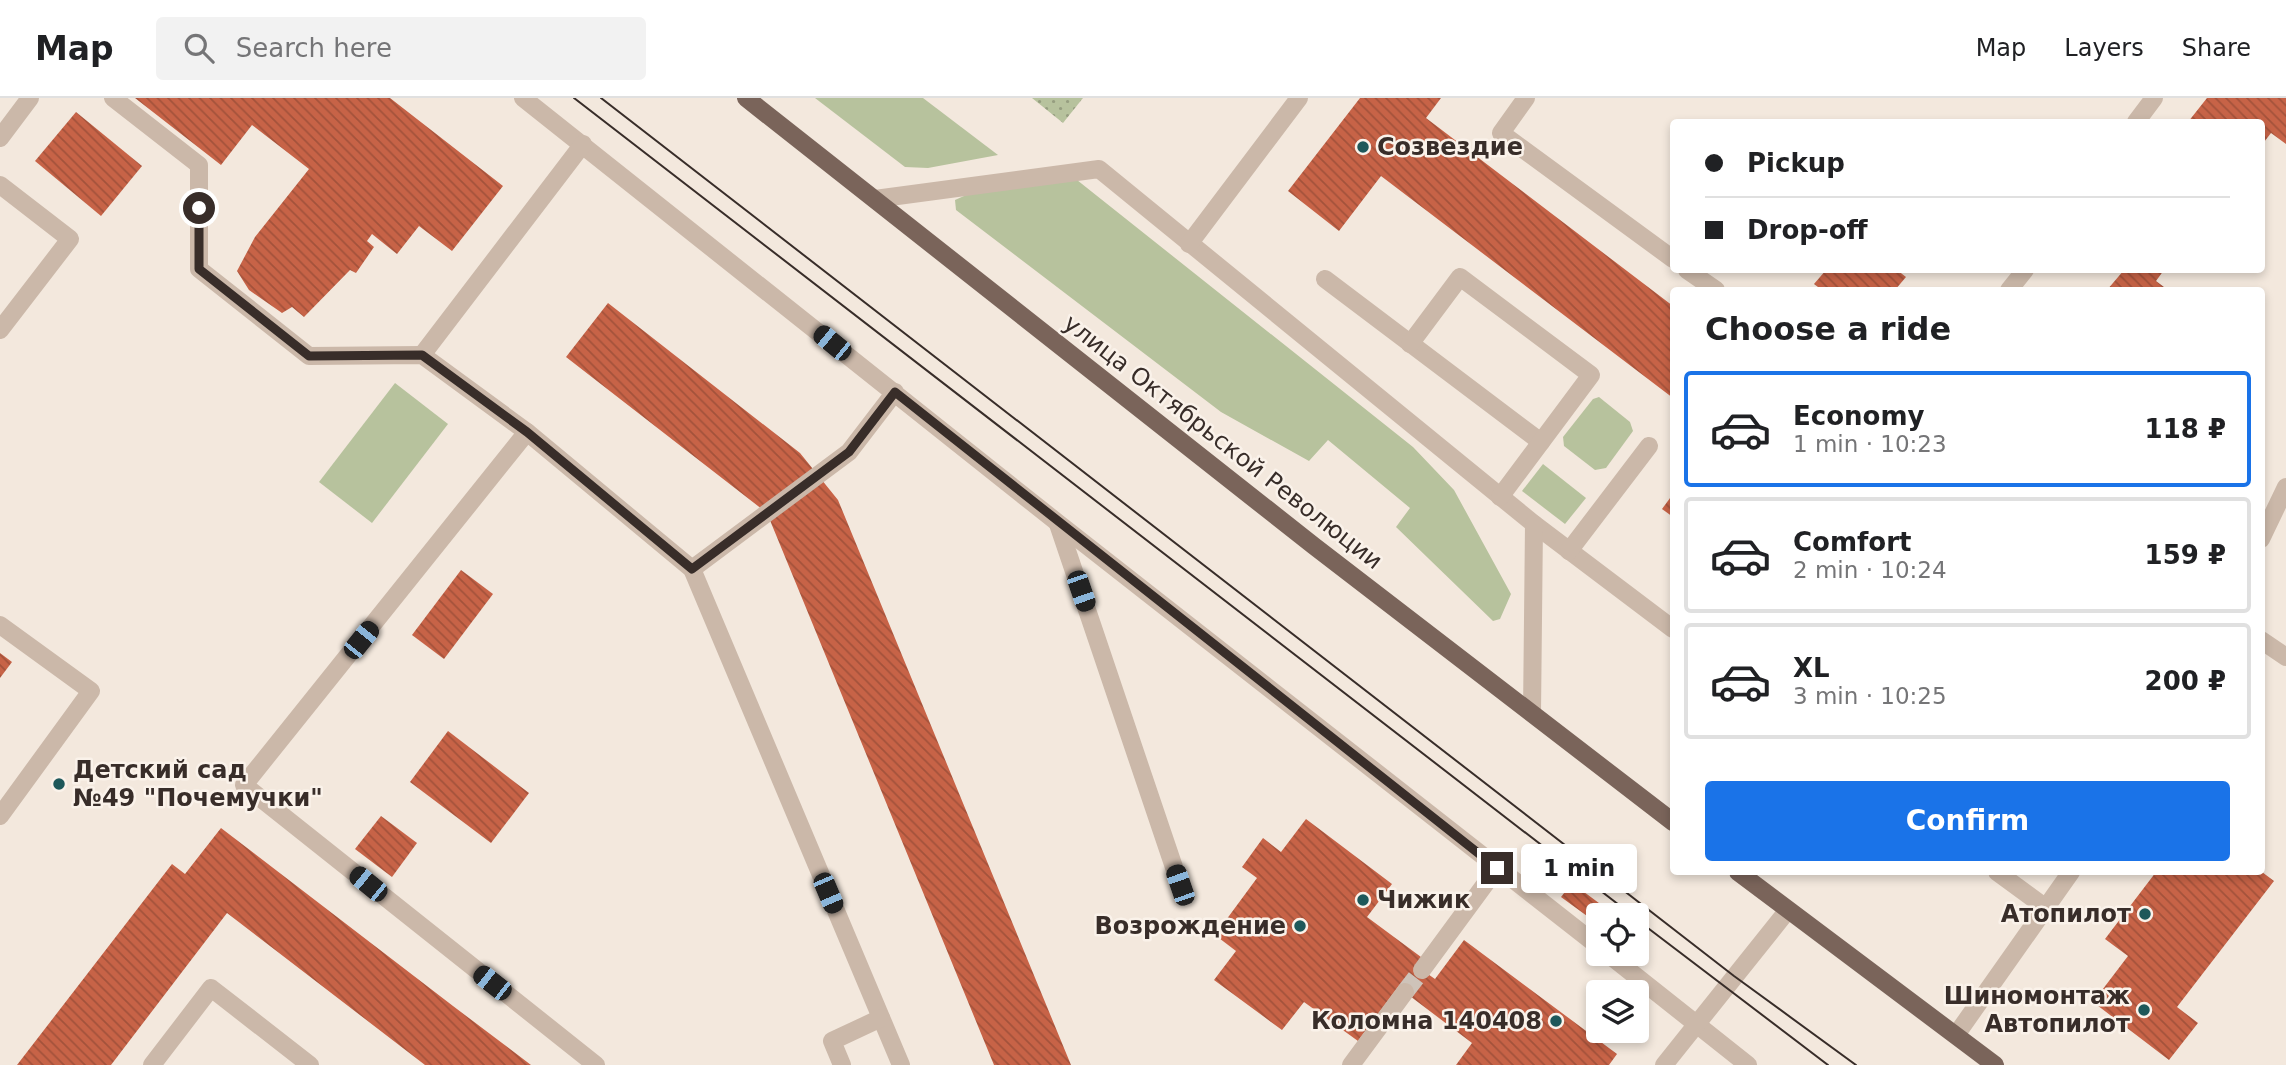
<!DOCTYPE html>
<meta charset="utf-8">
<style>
:root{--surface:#fff;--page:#f2f2f2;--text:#202124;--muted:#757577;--line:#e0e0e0;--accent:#1a73e8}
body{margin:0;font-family:"DejaVu Sans",sans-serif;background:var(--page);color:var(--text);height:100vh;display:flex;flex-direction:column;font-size:26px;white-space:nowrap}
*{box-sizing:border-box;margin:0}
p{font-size:23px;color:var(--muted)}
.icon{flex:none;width:38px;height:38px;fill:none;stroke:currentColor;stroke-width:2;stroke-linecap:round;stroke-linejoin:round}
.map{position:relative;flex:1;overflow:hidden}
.details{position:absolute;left:1670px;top:189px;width:595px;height:588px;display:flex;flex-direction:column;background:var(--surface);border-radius:7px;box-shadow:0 4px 10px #0003}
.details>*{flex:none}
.top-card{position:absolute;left:1670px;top:21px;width:595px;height:154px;border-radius:7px;box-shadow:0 4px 10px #0003;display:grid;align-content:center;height:154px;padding:0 35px;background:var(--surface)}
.buttons{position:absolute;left:1586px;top:805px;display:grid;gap:14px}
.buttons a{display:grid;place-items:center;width:63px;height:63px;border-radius:7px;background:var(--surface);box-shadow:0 4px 10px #0003;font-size:35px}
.end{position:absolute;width:32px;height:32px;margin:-16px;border:9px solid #382d29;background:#fff;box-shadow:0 0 0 4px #fff}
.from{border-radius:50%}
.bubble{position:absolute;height:49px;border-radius:7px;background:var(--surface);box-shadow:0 4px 10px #0003;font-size:23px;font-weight:700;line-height:49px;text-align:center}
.car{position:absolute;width:21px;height:42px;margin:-21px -10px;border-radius:9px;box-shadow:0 0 5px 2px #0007;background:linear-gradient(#222 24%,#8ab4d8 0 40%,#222 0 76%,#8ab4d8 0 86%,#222 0)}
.top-card b{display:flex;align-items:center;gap:24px;height:66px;font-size:26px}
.top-card b+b{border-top:2px solid var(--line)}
.top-card i{width:18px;height:18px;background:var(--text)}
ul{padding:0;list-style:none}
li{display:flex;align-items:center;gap:21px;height:116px;margin:0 14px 10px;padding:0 21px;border:4px solid var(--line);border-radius:7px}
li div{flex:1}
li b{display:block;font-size:26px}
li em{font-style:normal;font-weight:700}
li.on{border-color:var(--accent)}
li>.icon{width:63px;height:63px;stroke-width:1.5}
h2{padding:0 35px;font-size:32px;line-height:84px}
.primary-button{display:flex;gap:14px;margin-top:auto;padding:14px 35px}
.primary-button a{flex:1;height:80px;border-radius:7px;background:var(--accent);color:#fff;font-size:28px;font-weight:700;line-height:80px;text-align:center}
header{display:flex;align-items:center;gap:42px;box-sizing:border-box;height:98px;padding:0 35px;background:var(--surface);border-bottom:2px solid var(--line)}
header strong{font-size:33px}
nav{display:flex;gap:38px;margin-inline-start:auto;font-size:24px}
.search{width:490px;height:63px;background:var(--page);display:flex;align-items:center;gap:18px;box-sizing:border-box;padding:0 24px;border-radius:7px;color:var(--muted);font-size:26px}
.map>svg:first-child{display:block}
.green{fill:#b7c29d}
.park{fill:url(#park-dots)}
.building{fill:url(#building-back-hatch)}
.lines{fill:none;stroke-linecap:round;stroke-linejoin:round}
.minor-tunnel{stroke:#cec3b9;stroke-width:18;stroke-dasharray:18 9;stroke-linecap:butt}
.minor{stroke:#cbb8a9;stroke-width:18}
.major{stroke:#7a645a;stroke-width:18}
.tram{stroke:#382d29;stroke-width:2}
.route{stroke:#382d29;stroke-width:9}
.poi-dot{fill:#1e585a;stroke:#faf2ea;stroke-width:2.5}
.labels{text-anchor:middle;stroke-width:5;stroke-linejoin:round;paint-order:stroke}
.poi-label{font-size:24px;font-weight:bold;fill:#382d29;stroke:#faf2ea;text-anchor:end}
.street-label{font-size:24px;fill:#382d29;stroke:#faf2ea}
</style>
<header>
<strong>Map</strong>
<div class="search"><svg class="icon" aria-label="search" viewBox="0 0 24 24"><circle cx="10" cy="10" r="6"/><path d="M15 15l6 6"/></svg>Search here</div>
<nav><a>Map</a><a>Layers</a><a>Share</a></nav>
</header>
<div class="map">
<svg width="2286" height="967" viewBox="0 0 2286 967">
<defs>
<pattern id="park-dots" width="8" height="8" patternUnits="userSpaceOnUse" patternTransform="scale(1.75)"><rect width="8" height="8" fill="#b7c29d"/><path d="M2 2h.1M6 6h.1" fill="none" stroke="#969e80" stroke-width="1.8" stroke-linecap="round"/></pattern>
<pattern id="building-back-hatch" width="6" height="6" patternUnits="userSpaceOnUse" patternTransform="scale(1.75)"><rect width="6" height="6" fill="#c76347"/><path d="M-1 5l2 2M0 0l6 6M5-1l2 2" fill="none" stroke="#a3523b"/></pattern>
</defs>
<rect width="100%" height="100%" fill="#f3e8dd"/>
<g class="green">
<polygon points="815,0 923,0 998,57 928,70 905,69"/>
<polygon points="1077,82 1413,349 1454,392 1511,496 1500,521 1493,523 1396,429 1410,410 1328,342 1309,363 1221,314 956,112 955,102 993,85"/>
<polygon points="395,285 448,326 372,425 319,384"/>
<polygon points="1599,299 1630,324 1633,333 1606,370 1595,372 1564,348 1563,339 1593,301"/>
<polygon points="1543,366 1586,400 1565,426 1522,393"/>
</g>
<polygon class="park" points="1032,0 1083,0 1063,25"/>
<g class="building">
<polygon points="135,0 390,0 503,88 452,153 419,128 397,156 372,136 367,143 374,149 356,175 350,172 304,219 292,209 282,215 249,192 237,173 255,139 309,71 252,27 221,67"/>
<polygon points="1360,0 1441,0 1426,20 1673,208 1673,300 1381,78 1339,133 1288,93"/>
<polygon points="2207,0 2286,0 2286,46 2271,35 2261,48 2261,24 2188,24"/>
<polygon points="76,14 142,68 101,118 35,63"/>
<polygon points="1826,172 1897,172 1906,179 1895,192 1822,192 1814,186"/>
<polygon points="2124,172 2164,172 2156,183 2168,192 2107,192"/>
<polygon points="608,205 800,355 838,402 1071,967 994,967 767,415 566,259"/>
<polygon points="1673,396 1673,419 1662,411"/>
<polygon points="461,472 493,496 444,561 412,537"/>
<polygon points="0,555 12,564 0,580"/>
<polygon points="448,633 529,695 491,745 410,684"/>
<polygon points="381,718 417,745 392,779 355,751"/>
<polygon points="1306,721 1392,786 1367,819 1421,859 1422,872 1435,881 1464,842 1617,956 1609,967 1456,967 1472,945 1398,889 1358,943 1304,904 1282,932 1214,882 1236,853 1215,837 1257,780 1242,769 1263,740 1281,754"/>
<polygon points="221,730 453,908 531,967 425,967 227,815 111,967 17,967 172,766 185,776"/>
<polygon points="2156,774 2262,774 2274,783 2177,909 2198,925 2169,962 2093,904 2128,858 2105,841"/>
<polygon points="1572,785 1615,817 1598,817 1598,826 1561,799"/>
</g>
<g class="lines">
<polyline class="minor-tunnel" points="1405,894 1422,872"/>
<g class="minor">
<polyline points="113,0 199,67 199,171 309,258 422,257 527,334 692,471 901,967"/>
<polyline points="523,0 1058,425 1598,848"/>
<polyline points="1526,0 1501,35 1673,161"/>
<polyline points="2136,24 2154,0"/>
<polyline points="0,40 30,0"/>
<polyline points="0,87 70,141 0,232"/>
<polyline points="875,101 1099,71 1534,426 1673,531"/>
<polyline points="1189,146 1299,0"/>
<polyline points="1687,172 1716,192"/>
<polyline points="1325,181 1541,344"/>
<polyline points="2009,192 2025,172"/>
<polyline points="1410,246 1460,179 1591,277 1500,399"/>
<polyline points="422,257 583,46"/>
<polyline points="527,334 244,687 596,967"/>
<polyline points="1058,426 1180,787"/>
<polyline points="2261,441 2286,389"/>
<polyline points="1569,453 1649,348"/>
<polyline points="692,471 849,354 895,294"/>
<polyline points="0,527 91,593 0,718"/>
<polyline points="2261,542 2286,559"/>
<polyline points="1532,615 1534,426"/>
<polyline points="1997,774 2046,810"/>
<polyline points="1608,856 1748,967"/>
<polyline points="1422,872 1497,770"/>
<polyline points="1956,937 2071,774"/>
<polyline points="152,967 211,890 310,967"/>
<polyline points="842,967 832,943 881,920"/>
<polyline points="1351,967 1405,894"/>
<polyline points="1664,967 1788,812"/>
</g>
<g class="major">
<polyline points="746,0 1314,448 1673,724"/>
<polyline points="1738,774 1995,967"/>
</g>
<g class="tram">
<polyline points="574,0 1632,817"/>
<polyline points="601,0 1734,878 1856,967"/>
<polyline points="1636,821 1828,967"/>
</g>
</g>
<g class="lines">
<polyline class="route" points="199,110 199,171 309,258 422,257 527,334 692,471 849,354 895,294 1497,770"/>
</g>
<g class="poi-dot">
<circle cx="1363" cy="49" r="7"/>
<circle cx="59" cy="686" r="7"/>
<circle cx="1363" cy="802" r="7"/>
<circle cx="2145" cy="816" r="7"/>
<circle cx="1300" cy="828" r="7"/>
<circle cx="2144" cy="912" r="7"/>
<circle cx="1556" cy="923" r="7"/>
</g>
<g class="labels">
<g class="poi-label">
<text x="1377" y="57" text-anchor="start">Созвездие</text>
<text x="73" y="680" text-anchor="start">Детский сад<tspan x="73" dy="28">№49 "Почемучки"</tspan></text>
<text x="1377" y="810" text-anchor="start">Чижик</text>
<text x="2131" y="824">Атопилот</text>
<text x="1286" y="836">Возрождение</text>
<text x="2130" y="906">Шиномонтаж<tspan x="2130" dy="28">Автопилот</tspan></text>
<text x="1542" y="931">Коломна 140408</text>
</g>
<g class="street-label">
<text transform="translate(1223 344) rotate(38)" y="8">улица Октябрьской Революции</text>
</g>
</g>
</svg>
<div class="buttons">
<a><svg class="icon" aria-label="locate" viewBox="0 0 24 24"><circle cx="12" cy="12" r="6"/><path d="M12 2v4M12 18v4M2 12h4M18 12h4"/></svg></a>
<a><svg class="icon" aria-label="layers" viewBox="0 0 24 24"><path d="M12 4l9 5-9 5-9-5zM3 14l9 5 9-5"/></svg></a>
</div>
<i class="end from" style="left:199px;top:110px"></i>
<i class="end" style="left:1497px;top:770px"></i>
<div class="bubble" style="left:1521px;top:746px;width:116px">1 min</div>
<i class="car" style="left:832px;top:245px;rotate:309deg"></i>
<i class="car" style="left:1081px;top:493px;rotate:161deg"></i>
<i class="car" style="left:361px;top:542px;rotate:39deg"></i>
<i class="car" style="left:368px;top:786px;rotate:309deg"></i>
<i class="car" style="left:1180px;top:787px;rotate:341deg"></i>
<i class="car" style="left:828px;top:795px;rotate:157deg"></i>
<i class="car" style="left:492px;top:885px;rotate:308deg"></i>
<div class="top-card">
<b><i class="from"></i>Pickup</b>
<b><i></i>Drop-off</b>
</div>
<section class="details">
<h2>Choose a ride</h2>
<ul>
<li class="on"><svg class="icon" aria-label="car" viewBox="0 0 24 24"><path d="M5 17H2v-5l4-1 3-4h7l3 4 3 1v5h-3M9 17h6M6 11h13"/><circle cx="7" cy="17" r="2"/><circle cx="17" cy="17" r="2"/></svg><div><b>Economy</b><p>1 min · 10:23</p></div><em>118 ₽</em></li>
<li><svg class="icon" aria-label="car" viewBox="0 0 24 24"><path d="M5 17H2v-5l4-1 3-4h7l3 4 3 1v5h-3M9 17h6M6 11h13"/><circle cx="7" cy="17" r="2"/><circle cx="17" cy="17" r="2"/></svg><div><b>Comfort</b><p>2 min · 10:24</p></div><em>159 ₽</em></li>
<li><svg class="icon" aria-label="car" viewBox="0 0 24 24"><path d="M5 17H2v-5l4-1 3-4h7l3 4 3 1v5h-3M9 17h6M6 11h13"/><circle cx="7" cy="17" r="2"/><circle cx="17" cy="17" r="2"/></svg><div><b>XL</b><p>3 min · 10:25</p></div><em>200 ₽</em></li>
</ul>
<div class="primary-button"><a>Confirm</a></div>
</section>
</div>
